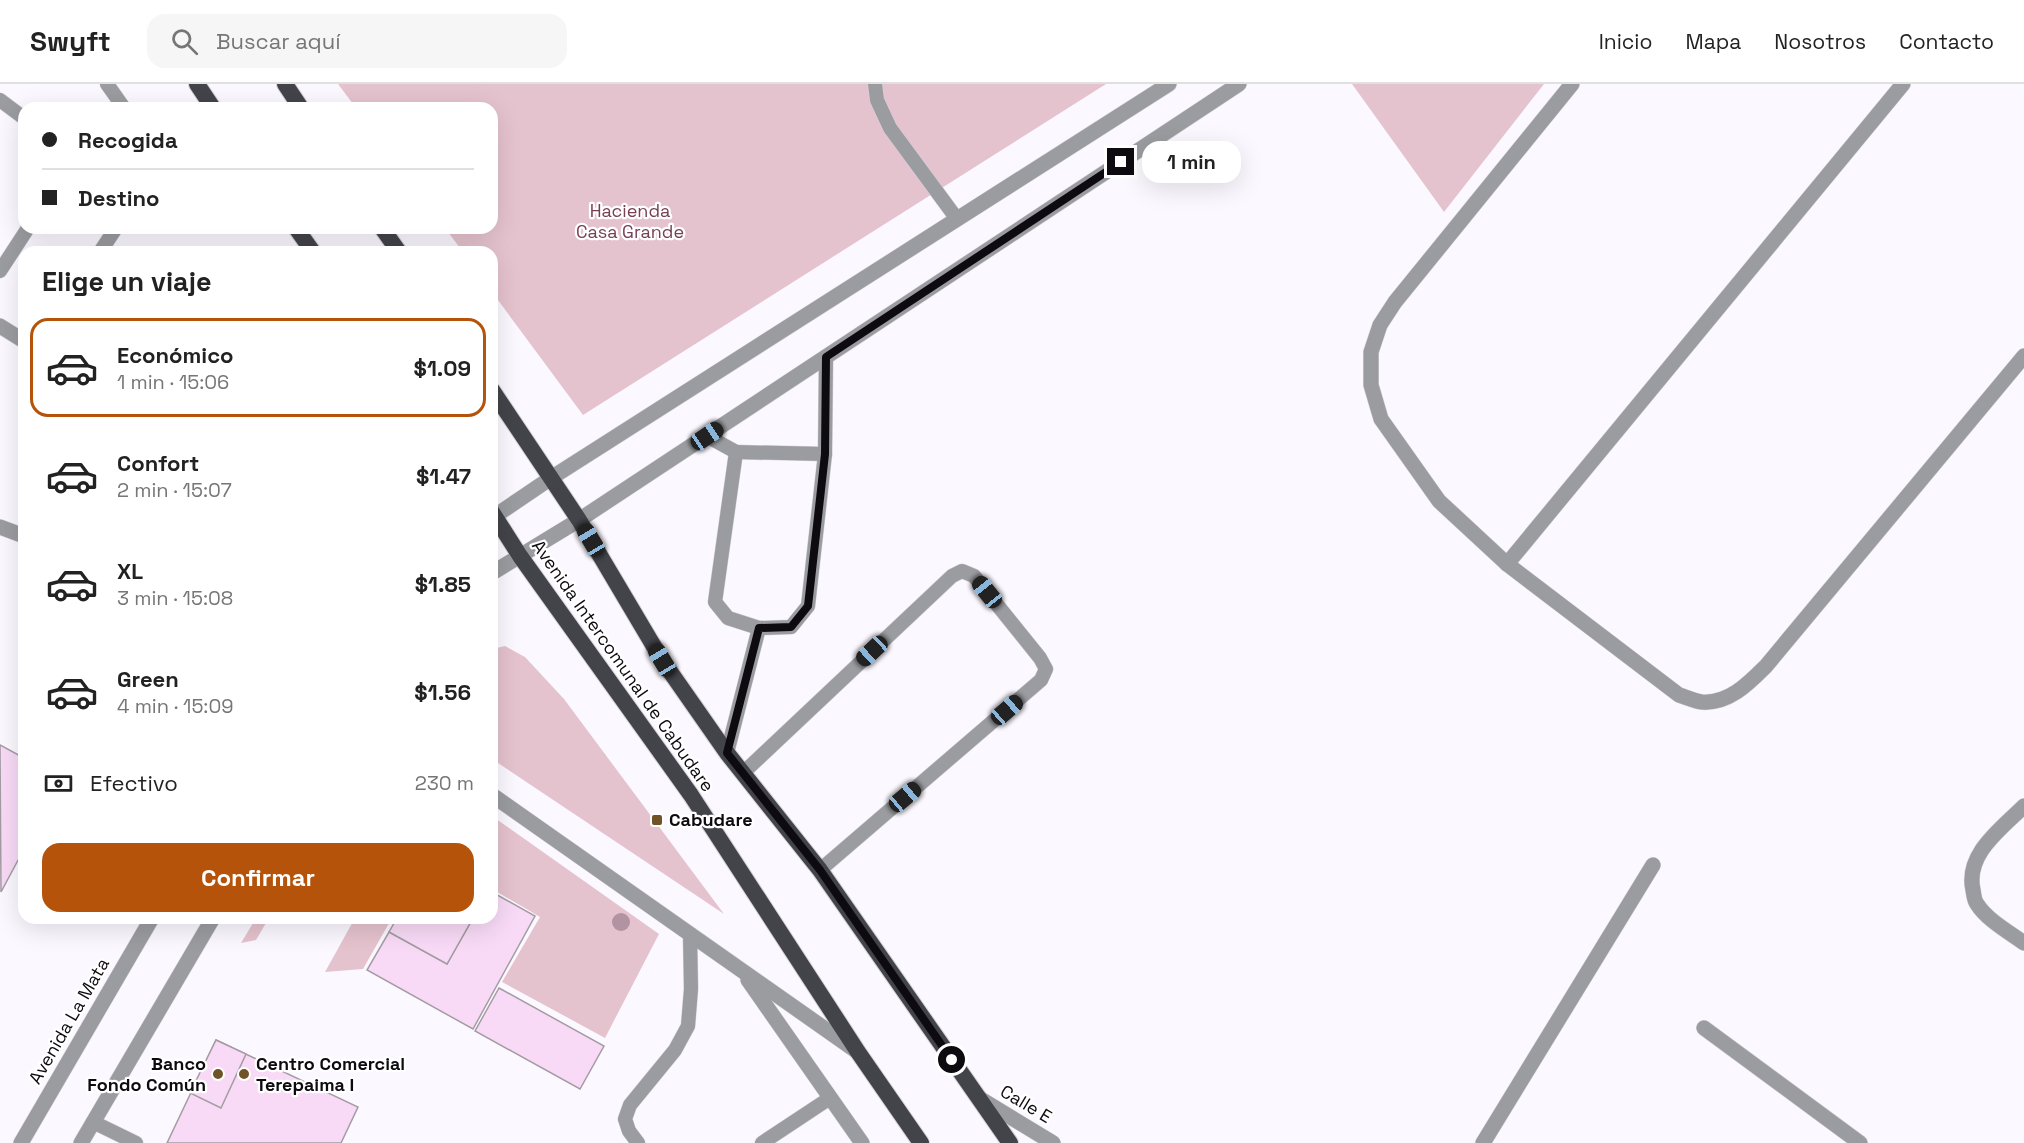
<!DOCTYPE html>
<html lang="es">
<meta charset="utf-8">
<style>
:root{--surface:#fff;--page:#f6f6f6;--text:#222;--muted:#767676;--line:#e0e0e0;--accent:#b45309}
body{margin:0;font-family:"Space Grotesk",sans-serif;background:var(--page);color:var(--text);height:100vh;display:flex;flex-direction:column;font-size:22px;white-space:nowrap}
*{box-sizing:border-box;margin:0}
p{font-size:20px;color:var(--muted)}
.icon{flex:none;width:33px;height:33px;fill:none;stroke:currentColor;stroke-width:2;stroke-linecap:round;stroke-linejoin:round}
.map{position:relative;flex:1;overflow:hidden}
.details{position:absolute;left:18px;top:162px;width:480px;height:678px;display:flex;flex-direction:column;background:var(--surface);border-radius:18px;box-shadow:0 6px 24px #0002}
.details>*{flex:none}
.banner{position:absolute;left:18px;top:18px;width:480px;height:132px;border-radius:18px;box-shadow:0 6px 24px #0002;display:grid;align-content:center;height:132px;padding:0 24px;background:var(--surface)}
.end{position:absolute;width:27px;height:27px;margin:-14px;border:8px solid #0d0b0f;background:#fff;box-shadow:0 0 0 3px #fff}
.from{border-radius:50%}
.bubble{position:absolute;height:42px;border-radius:18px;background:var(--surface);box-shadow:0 6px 24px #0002;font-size:20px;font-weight:600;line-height:42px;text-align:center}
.car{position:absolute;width:18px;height:36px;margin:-18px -9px;border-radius:8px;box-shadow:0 0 4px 2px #0007;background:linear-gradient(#222 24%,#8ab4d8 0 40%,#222 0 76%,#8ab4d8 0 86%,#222 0)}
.banner b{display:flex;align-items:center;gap:21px;height:57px;font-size:22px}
.banner b+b{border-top:2px solid var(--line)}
.banner i{width:15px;height:15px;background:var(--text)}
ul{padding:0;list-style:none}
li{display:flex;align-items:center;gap:18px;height:99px;margin:0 12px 9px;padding:0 12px;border:3px solid transparent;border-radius:18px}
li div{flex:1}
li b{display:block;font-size:22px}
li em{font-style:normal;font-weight:600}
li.selected{border-color:var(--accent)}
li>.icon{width:54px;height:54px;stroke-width:1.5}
h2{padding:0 24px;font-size:27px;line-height:72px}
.pay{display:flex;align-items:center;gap:15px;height:66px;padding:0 24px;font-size:22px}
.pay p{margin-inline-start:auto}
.primary-button{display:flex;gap:12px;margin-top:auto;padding:12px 24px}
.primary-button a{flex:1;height:69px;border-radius:18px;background:var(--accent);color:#fff;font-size:24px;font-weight:600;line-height:69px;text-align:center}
header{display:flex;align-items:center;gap:36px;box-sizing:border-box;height:84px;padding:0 30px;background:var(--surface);border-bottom:2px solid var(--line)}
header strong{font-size:28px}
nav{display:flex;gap:33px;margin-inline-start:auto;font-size:21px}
.search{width:420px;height:54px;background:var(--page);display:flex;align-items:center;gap:15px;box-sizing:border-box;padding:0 21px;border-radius:18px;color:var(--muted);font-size:22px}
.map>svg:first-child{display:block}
.green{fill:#e5c3ce}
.building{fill:#f8daf6;stroke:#a49ca3;stroke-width:1.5}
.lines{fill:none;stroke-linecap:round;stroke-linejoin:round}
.service-casing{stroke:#d5d3d9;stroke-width:15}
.minor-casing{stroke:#d5d3d9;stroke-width:16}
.tertiary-casing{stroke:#d5d3d9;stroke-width:16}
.trunk-casing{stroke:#d5d3d9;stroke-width:18}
.service{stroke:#9b9ca0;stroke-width:14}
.minor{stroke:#9b9ca0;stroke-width:15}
.tertiary{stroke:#9b9ca0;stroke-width:15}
.trunk{stroke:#42444a;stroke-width:16}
.tree{fill:#b293a2}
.route{stroke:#0d0b0f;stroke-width:8}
.poi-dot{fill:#705326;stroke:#fff;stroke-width:2}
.labels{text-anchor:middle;stroke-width:4.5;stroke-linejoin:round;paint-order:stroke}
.park-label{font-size:18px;fill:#764055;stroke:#fff}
.street-label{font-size:18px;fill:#0d0b0f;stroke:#fff}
.poi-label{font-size:18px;font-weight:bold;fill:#0d0b0f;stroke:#fff;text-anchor:start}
</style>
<header>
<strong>Swyft</strong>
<div class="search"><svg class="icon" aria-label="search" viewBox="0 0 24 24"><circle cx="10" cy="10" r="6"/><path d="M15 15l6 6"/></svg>Buscar aquí</div>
<nav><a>Inicio</a><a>Mapa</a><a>Nosotros</a><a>Contacto</a></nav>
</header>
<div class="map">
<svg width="2024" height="1059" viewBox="0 0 2024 1059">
<rect width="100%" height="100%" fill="#fbf9ff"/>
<g class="green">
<polygon points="338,0 1106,0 583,331 492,208 492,168 463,168 445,144 492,144 492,24 356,24"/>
<polygon points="1352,0 1544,0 1444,128"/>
<polygon points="505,562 525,573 564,615 724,830 492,675 492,565"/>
<polygon points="492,732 659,850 605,954 502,898 540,833 492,805"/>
<polygon points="256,834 269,834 256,856 241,859"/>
<polygon points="355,834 392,834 363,885 325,888"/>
</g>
<g class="building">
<polygon points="0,661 24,674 24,765 1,808"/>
<polygon points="492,808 535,832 473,945 367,886 389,848 447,880 473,834 492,834"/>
<polygon points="397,834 473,834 447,880 389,848"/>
<polygon points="499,904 604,962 580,1005 475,947"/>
<polygon points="216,956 358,1023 341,1059 167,1059"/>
<polygon points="216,956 246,970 221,1024 190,1009"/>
</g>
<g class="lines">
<g class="service-casing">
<g id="service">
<polyline points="107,0 124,24"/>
<polyline points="875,0 877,16 890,44 957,135"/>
<polyline points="0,16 24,34"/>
<polyline points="100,168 116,144"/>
<polyline points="0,187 28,144"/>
<polyline points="707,352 736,368 715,518 728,534 759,544"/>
<polyline points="736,368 825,370"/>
<polyline points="727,669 759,544 791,543 808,522 825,370 826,273"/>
<polyline points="743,689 952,492 962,487 974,492 1040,574 1046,585 1041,596 820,786"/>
<polyline points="93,1038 136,1059"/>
<polyline points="638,1059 629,1047 625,1035 630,1021 675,966 688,942 691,905 690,850"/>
<polyline points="762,1059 830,1014"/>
</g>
</g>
<g class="minor-casing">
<g id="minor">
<path d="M1572,0l-177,218 -15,23 -9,27v33l10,34 58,82 68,63 172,131c7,2 15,6 23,7 27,2 47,-19 64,-36l258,-310"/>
<polyline points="0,242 24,257"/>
<polyline points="551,394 1169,0"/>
<polyline points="579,436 1239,0"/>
<polyline points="0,443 24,452"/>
<polyline points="1507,480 1903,0"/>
<polyline points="492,711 855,966"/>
<path d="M2024,722c-23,23 -59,48 -51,84 1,5 1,10 4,14 10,16 32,28 47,39"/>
<polyline points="748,896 862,1059"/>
<polyline points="1704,944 1860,1059"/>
<polyline points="979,1014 1053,1059"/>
<polyline points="1483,1059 1653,781"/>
</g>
</g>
<g class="tertiary-casing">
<g id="tertiary">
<polyline points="492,434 551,394"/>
<polyline points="492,489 579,436"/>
<polyline points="21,1059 152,834"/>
<polyline points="81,1059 213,834"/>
</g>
</g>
<g class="trunk-casing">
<g id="trunk">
<polyline points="197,0 213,24"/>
<polyline points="285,0 301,24"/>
<polyline points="296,144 313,168"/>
<polyline points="382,144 399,168"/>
<polyline points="492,306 579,436 662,576 727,669 820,786 1010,1059"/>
<polyline points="492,428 520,472 691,711 858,968 921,1059"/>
</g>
</g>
<use href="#service" class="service"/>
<use href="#minor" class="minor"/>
<use href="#tertiary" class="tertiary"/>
<use href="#trunk" class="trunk"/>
</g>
<circle class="tree" cx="621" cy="838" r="9"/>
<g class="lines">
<polyline class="route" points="952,976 820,786 727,669 759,544 791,543 808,522 825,370 826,273 1121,78"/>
</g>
<g class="poi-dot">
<rect x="651" y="730" width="12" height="12" rx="3"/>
<circle cx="218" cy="990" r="6"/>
<circle cx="244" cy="990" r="6"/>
</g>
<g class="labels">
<g class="park-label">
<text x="630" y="133">Hacienda<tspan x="630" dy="21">Casa Grande</tspan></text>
</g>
<g class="street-label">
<text transform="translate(623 582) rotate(55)" y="6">Avenida Intercomunal de Cabudare</text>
<text transform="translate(69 937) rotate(-60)" y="6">Avenida La Mata</text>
<text transform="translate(1026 1020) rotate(31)" y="6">Calle E</text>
</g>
<g class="poi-label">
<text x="669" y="742">Cabudare</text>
<text x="206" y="986" text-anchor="end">Banco<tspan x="206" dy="21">Fondo Común</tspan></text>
<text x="256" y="986">Centro Comercial<tspan x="256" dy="21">Terepaima I</tspan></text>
</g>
</g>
</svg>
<i class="end from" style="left:952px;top:976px"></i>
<i class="end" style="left:1121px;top:78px"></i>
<div class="bubble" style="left:1142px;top:57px;width:99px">1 min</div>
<i class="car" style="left:707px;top:352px;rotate:56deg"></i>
<i class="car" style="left:591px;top:456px;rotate:329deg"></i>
<i class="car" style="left:987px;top:508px;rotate:321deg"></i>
<i class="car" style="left:872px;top:567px;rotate:227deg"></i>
<i class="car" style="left:662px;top:576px;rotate:329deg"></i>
<i class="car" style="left:1007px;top:626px;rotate:49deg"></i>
<i class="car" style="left:905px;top:713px;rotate:50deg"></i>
<div class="banner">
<b><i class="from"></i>Recogida</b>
<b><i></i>Destino</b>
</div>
<section class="details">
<h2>Elige un viaje</h2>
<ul>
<li class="selected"><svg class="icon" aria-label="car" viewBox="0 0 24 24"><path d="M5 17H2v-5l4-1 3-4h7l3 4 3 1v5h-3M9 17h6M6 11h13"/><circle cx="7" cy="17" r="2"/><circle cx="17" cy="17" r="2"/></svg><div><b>Económico</b><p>1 min · 15:06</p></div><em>$1.09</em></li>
<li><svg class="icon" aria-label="car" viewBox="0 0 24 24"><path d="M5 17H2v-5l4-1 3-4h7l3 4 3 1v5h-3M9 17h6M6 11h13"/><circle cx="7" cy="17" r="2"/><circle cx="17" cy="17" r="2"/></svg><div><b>Confort</b><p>2 min · 15:07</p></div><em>$1.47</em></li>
<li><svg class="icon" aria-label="car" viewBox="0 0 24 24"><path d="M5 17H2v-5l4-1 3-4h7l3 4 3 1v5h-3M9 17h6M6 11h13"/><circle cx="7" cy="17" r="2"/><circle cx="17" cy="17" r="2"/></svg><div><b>XL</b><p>3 min · 15:08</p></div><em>$1.85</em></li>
<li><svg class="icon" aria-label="car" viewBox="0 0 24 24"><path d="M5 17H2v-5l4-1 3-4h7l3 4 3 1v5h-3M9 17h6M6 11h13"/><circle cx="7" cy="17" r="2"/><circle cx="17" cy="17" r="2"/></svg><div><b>Green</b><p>4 min · 15:09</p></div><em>$1.56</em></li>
</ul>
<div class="pay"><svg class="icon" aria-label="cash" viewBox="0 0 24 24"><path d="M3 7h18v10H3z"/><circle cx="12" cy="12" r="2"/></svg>Efectivo<p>230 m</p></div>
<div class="primary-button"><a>Confirmar</a></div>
</section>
</div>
